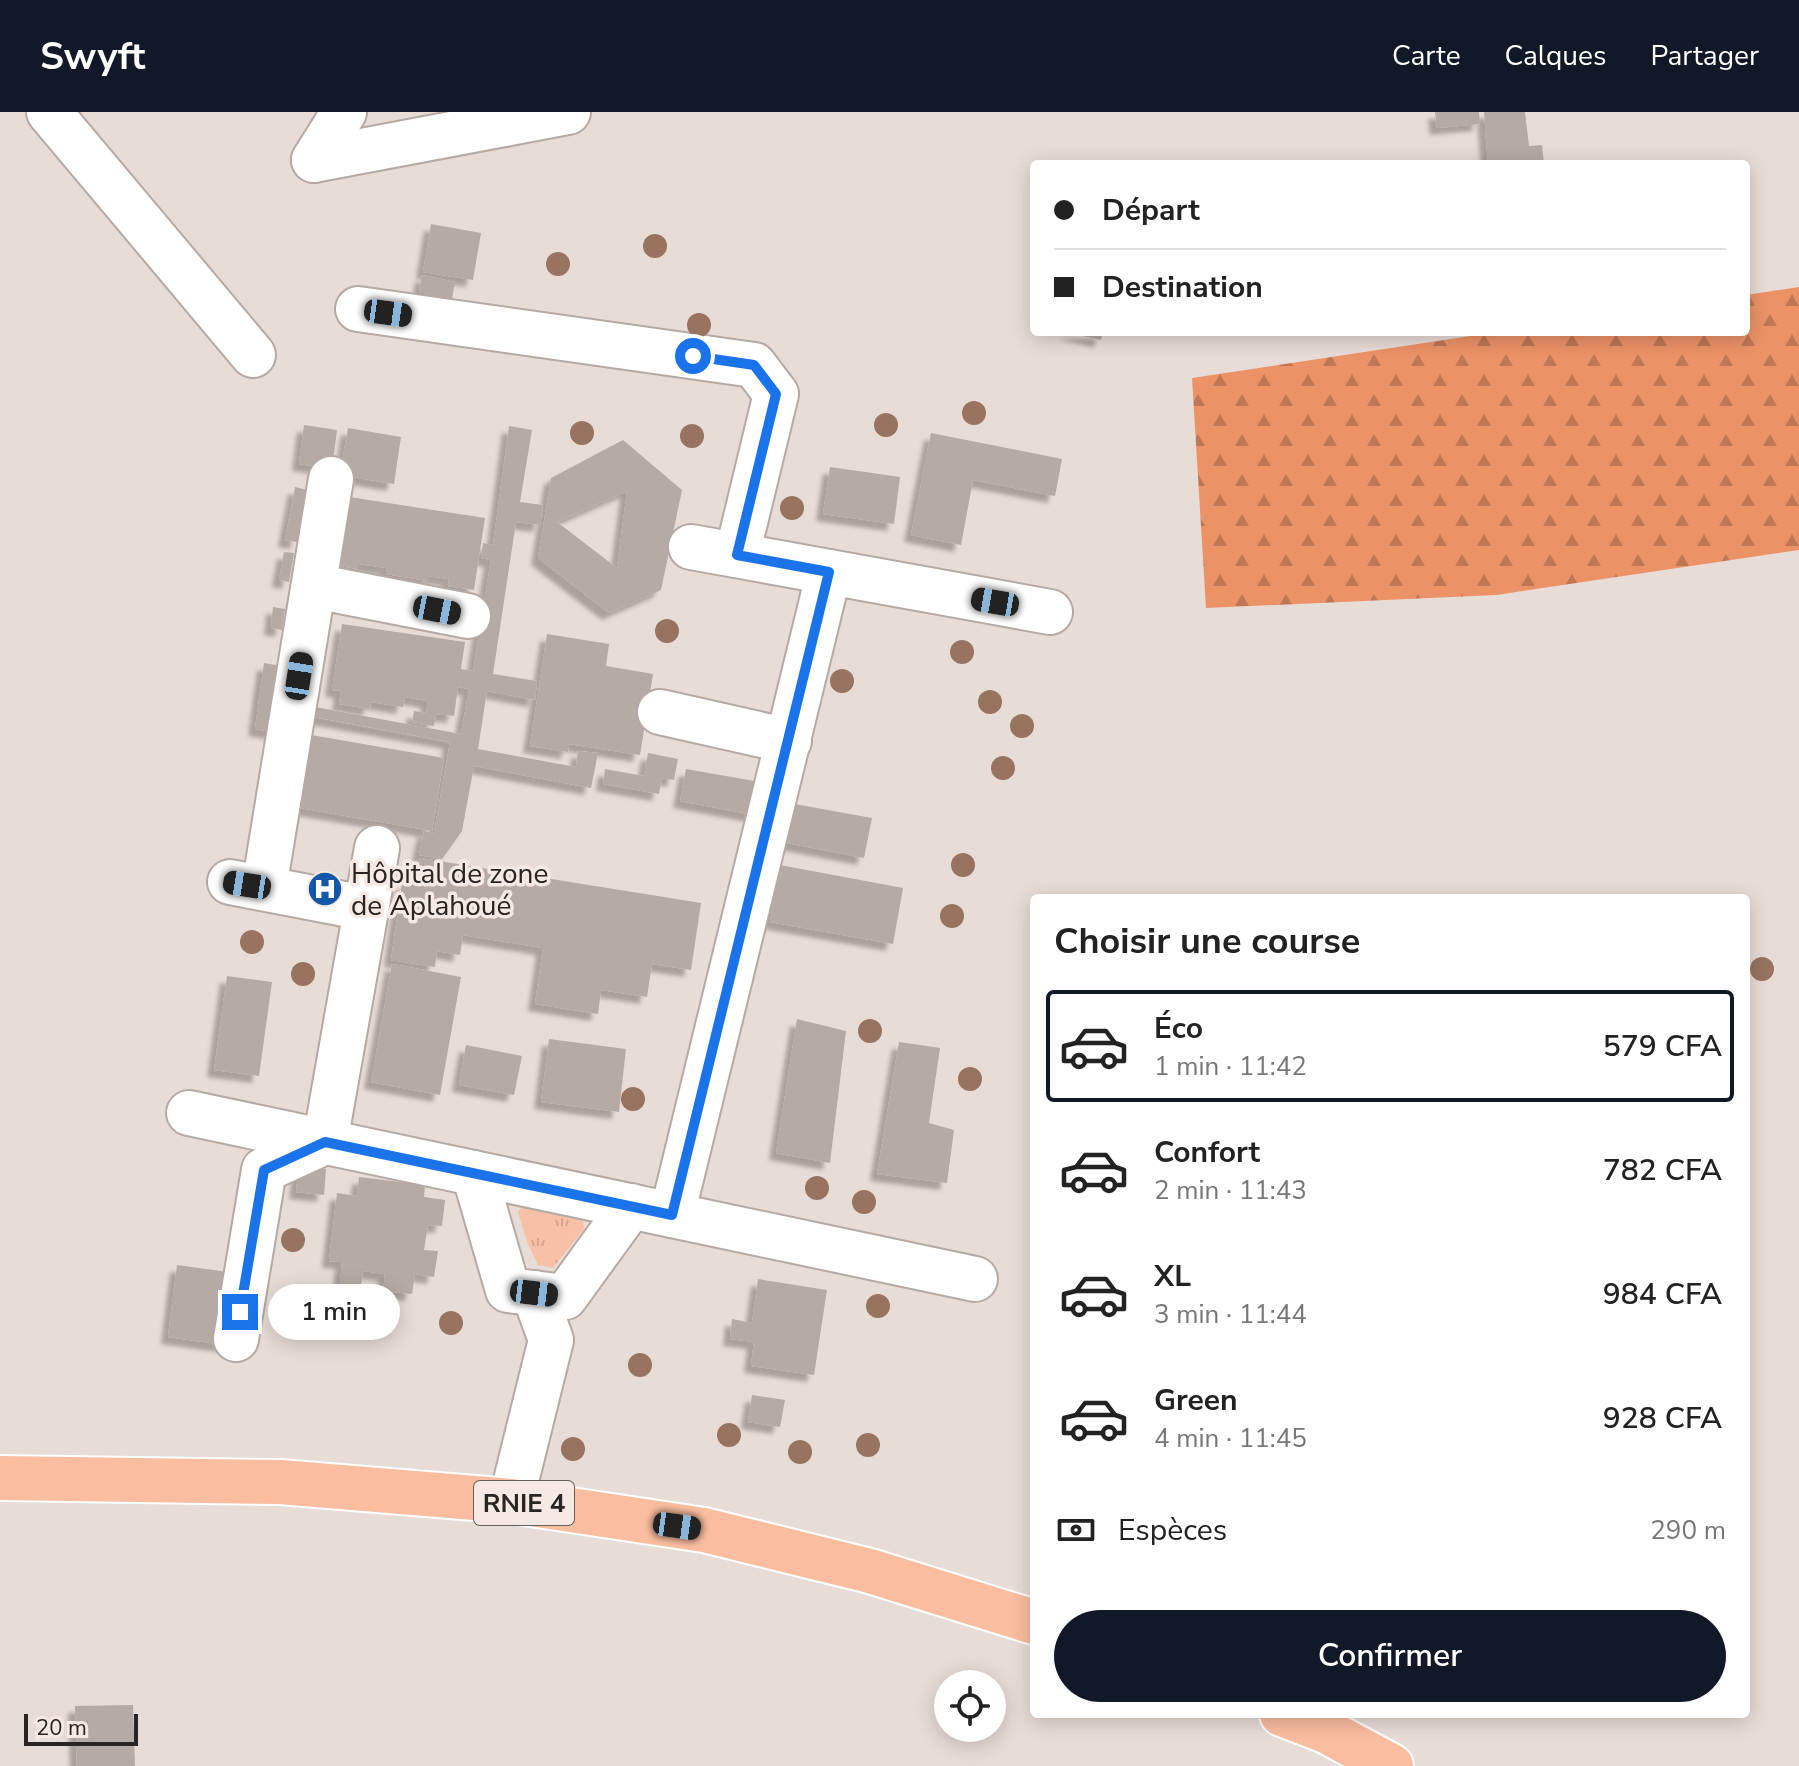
<!DOCTYPE html>
<html lang="fr">
<meta charset="utf-8">
<style>
:root{--surface:#fff;--page:#f6f6f6;--text:#222;--muted:#767676;--line:#e0e0e0;--accent:#111827}
body{margin:0;font-family:"Nunito Sans",sans-serif;background:var(--page);color:var(--text);height:100vh;display:flex;flex-direction:column;font-size:30px;white-space:nowrap}
*{box-sizing:border-box;margin:0}
p{font-size:26px;color:var(--muted)}
.icon{flex:none;width:44px;height:44px;fill:none;stroke:currentColor;stroke-width:2;stroke-linecap:round;stroke-linejoin:round}
.map{position:relative;flex:1;overflow:hidden}
.side{position:absolute;left:1030px;top:782px;width:720px;height:824px;display:flex;flex-direction:column;background:var(--surface);border-radius:8px;box-shadow:0 4px 20px #0003}
.side>*{flex:none}
.top-card{position:absolute;left:1030px;top:48px;width:720px;height:176px;border-radius:8px;box-shadow:0 4px 20px #0003;display:grid;align-content:center;height:176px;padding:0 24px;background:var(--surface)}
.controls{position:absolute;left:934px;top:1558px;display:grid;gap:16px}
.controls a{display:grid;place-items:center;width:72px;height:72px;border-radius:50%;background:var(--surface);box-shadow:0 4px 20px #0003;font-size:40px}
.scale{position:absolute;left:24px;bottom:20px;width:114px;box-sizing:border-box;padding-left:8px;border:4px solid #292522;border-top:0;font-size:22px;line-height:28px;white-space:nowrap;color:#292522;-webkit-text-stroke:6px #f6e9e3;paint-order:stroke}
.end{position:absolute;width:36px;height:36px;margin:-18px;border:10px solid #1a73e8;background:#fff;box-shadow:0 0 0 4px #fff}
.from{border-radius:50%}
.bubble{position:absolute;height:56px;border-radius:28px;background:var(--surface);box-shadow:0 4px 20px #0003;font-size:26px;font-weight:600;line-height:56px;text-align:center}
.car{position:absolute;width:24px;height:48px;margin:-24px -12px;border-radius:10px;box-shadow:0 0 6px 2px #0007;background:linear-gradient(#222 24%,#8ab4d8 0 40%,#222 0 76%,#8ab4d8 0 86%,#222 0)}
.top-card b{display:flex;align-items:center;gap:28px;height:76px;font-size:30px}
.top-card b+b{border-top:2px solid var(--line)}
.top-card i{width:20px;height:20px;background:var(--text)}
ul{padding:0;list-style:none}
li{display:flex;align-items:center;gap:24px;height:112px;margin:0 16px 12px;padding:0 8px;border:4px solid transparent;border-radius:8px}
li div{flex:1}
li b{display:block;font-size:30px}
li em{font-style:normal;font-weight:600}
li.active{border-color:var(--accent)}
li>.icon{width:72px;height:72px;stroke-width:1.5}
h2{padding:0 24px;font-size:36px;line-height:96px}
.pay{display:flex;align-items:center;gap:20px;height:88px;padding:0 24px;font-size:30px}
.pay p{margin-inline-start:auto}
.action{display:flex;gap:16px;margin-top:auto;padding:16px 24px}
.action a{flex:1;height:92px;border-radius:48px;background:var(--accent);color:#fff;font-size:32px;font-weight:600;line-height:92px;text-align:center}
header{display:flex;align-items:center;gap:48px;box-sizing:border-box;height:112px;padding:0 40px;background:var(--accent);color:#fff}
header strong{font-size:38px}
nav{display:flex;gap:44px;margin-inline-start:auto;font-size:28px}
.map>svg:first-child{display:block}
.grass{fill:url(#grass-tufts)}
.forest{fill:url(#forest-firs)}
.building{fill:#b6aaa5;fill-rule:evenodd;filter:url(#shadow)}
.lines{fill:none;stroke-linecap:round;stroke-linejoin:round}
.minor-casing{stroke:#b5a9a4;stroke-width:48}
.major-casing{stroke:#fff;stroke-width:48}
.minor{stroke:#fff;stroke-width:44}
.major{stroke:#fabda0;stroke-width:44}
.tree{fill:#977360}
.route{stroke:#1a73e8;stroke-width:10}
.labels{text-anchor:middle;stroke-width:7;stroke-linejoin:round;paint-order:stroke}
.shield{fill:#f6e9e3;stroke:#66605c;stroke-width:2}
.shield-label{font-size:26px;font-weight:bold;fill:#292522}
.poi-label{font-size:28px;fill:#292522;stroke:#f6e9e3;text-anchor:start}
</style>
<header>
<strong>Swyft</strong>
<nav><a>Carte</a><a>Calques</a><a>Partager</a></nav>
</header>
<div class="map">
<svg width="1799" height="1654" viewBox="0 0 1799 1654">
<defs>
<pattern id="grass-tufts" width="24" height="20" patternUnits="userSpaceOnUse" patternTransform="scale(2)"><rect width="24" height="20" fill="#f7c0a7"/><path d="M3 7l-1-3M5 7V3M7 7l1-3M15 17l-1-3M17 17v-4M19 17l1-3" fill="none" stroke="#d4a58f"/></pattern>
<pattern id="forest-firs" width="22" height="20" patternUnits="userSpaceOnUse" patternTransform="scale(2)"><rect width="22" height="20" fill="#ec9267"/><path d="M5 1l3.5 6h-7zM16 11l3.5 6h-7z" fill="#bf7754"/></pattern>
<filter id="shadow"><feDropShadow dx="-7" dy="7" stdDeviation="2" flood-color="#0004"/></filter>
</defs>
<rect width="100%" height="100%" fill="#e8dcd6"/>
<polygon class="grass" points="526,1093 583,1106 584,1117 553,1156 538,1153 527,1130 518,1099"/>
<polygon class="forest" points="1799,175 1799,438 1496,483 1206,496 1192,266 1497,220 1746,220 1746,183"/>
<g class="building">
<polygon points="1435,0 1479,0 1480,12 1437,16"/>
<polygon points="1484,0 1525,0 1529,34 1542,33 1544,52 1488,52"/>
<polygon points="431,112 481,121 473,168 423,160"/>
<polygon points="422,163 455,170 452,187 419,180"/>
<polygon points="1064,220 1103,220 1101,228"/>
<polygon points="304,313 337,318 332,357 299,352"/>
<polygon points="509,314 532,318 520,390 543,393 540,413 516,410 493,562 537,569 535,588 487,579 478,637 576,655 578,639 598,641 591,676 474,654 462,719 442,747 419,743 424,719 434,721 450,630 297,602 299,592 461,622 469,577 458,575 454,604 436,602 434,614 412,611 414,599 426,601 428,589 405,585 403,595 371,590 370,597 339,592 341,579 332,578 342,512 465,530 461,557 473,559 491,448 481,446 483,431 493,433"/>
<polygon points="348,316 401,325 394,372 340,363"/>
<polygon points="931,321 1062,347 1055,384 973,368 961,433 911,423"/>
<path d="M623,328l59,50 -21,100 -52,23 -71,-55 13,-80zM627,379l-10,77 -60,-46z"/>
<polygon points="830,355 900,365 894,412 823,402"/>
<polygon points="295,375 307,378 297,430 285,428"/>
<polygon points="330,382 485,406 474,478 448,474 449,467 428,464 428,469 386,462 387,456 359,452 359,457 320,451"/>
<polygon points="284,440 294,441 289,470 279,468"/>
<polygon points="273,495 285,497 282,518 271,516"/>
<polygon points="547,522 609,532 606,554 653,562 640,643 569,632 568,640 530,634"/>
<polygon points="264,551 292,556 283,622 255,617"/>
<polygon points="294,620 444,646 432,719 283,693"/>
<polygon points="648,641 678,647 674,668 662,666 659,682 603,672 605,657 644,664"/>
<polygon points="686,657 760,670 754,703 680,689"/>
<polygon points="789,691 872,706 864,746 782,730"/>
<polygon points="420,746 701,791 691,858 652,852 647,885 601,878 598,902 535,892 543,836 463,823 460,843 437,839 435,855 391,848 402,771 416,773"/>
<polygon points="780,753 903,776 893,832 770,810"/>
<polygon points="392,852 461,865 440,983 371,970"/>
<polygon points="227,864 272,870 259,964 214,958"/>
<polygon points="797,907 846,919 830,1051 776,1041"/>
<polygon points="549,927 626,937 619,1000 541,990"/>
<polygon points="899,930 940,936 929,1011 954,1018 947,1071 877,1062"/>
<polygon points="466,933 522,944 514,983 459,973"/>
<polygon points="299,1055 326,1057 324,1083 296,1080"/>
<polygon points="359,1065 425,1073 424,1085 445,1088 442,1114 428,1113 424,1138 438,1139 434,1165 415,1162 412,1182 383,1179 385,1162 363,1159 361,1174 340,1172 342,1150 329,1149 337,1081 357,1084"/>
<polygon points="177,1153 235,1161 225,1233 168,1225"/>
<polygon points="758,1167 827,1178 814,1263 751,1254 754,1230 730,1227 732,1207 752,1211"/>
<polygon points="752,1283 785,1288 780,1315 748,1310"/>
<polygon points="133,1593 135,1654 77,1654 75,1594"/>
</g>
<g class="lines">
<g class="minor-casing">
<g id="minor">
<polyline points="49,0 253,243"/>
<polyline points="314,48 568,0"/>
<polyline points="314,48 344,0"/>
<polyline points="358,197 754,253 776,282 737,443"/>
<polyline points="691,435 1050,500"/>
<polyline points="314,474 468,504"/>
<polyline points="660,600 789,629"/>
<polyline points="230,770 365,796"/>
<polyline points="264,776 331,367"/>
<polyline points="189,1001 975,1167"/>
<polyline points="474,1061 508,1178 565,1185 631,1094"/>
<polyline points="672,1103 829,460"/>
<polyline points="236,1227 264,1058 325,1030 377,736"/>
<polyline points="511,1389 551,1228 534,1181"/>
</g>
</g>
<g class="major-casing">
<g id="major">
<polyline points="0,1366 280,1370 511,1389 704,1418 870,1459 1034,1510"/>
<polyline points="1282,1602 1326,1619 1391,1654"/>
</g>
</g>
<use href="#minor" class="minor"/>
<use href="#major" class="major"/>
</g>
<g class="tree">
<circle cx="655" cy="134" r="12"/>
<circle cx="558" cy="152" r="12"/>
<circle cx="699" cy="213" r="12"/>
<circle cx="974" cy="301" r="12"/>
<circle cx="886" cy="313" r="12"/>
<circle cx="582" cy="321" r="12"/>
<circle cx="692" cy="324" r="12"/>
<circle cx="792" cy="396" r="12"/>
<circle cx="667" cy="519" r="12"/>
<circle cx="962" cy="540" r="12"/>
<circle cx="842" cy="569" r="12"/>
<circle cx="990" cy="590" r="12"/>
<circle cx="1022" cy="614" r="12"/>
<circle cx="1003" cy="656" r="12"/>
<circle cx="963" cy="753" r="12"/>
<circle cx="952" cy="804" r="12"/>
<circle cx="252" cy="830" r="12"/>
<circle cx="1762" cy="857" r="12"/>
<circle cx="303" cy="862" r="12"/>
<circle cx="870" cy="919" r="12"/>
<circle cx="970" cy="967" r="12"/>
<circle cx="633" cy="987" r="12"/>
<circle cx="817" cy="1076" r="12"/>
<circle cx="864" cy="1090" r="12"/>
<circle cx="293" cy="1128" r="12"/>
<circle cx="878" cy="1194" r="12"/>
<circle cx="451" cy="1211" r="12"/>
<circle cx="640" cy="1253" r="12"/>
<circle cx="729" cy="1323" r="12"/>
<circle cx="868" cy="1333" r="12"/>
<circle cx="573" cy="1337" r="12"/>
<circle cx="800" cy="1340" r="12"/>
</g>
<g class="lines">
<polyline class="route" points="240,1200 264,1058 325,1030 672,1103 829,460 737,443 776,282 754,253 693,244"/>
</g>
<defs>
<g id="hospital-disc" transform="scale(1.8)"><circle r="9.5" fill="#1358a8" stroke="#f6e9e3"/><path d="M-5-5h3v3.5h4V-5h3V5h-3V1.5h-4V5h-3Z" fill="#fff"/></g>
</defs>
<g fill-rule="evenodd">
<use href="#hospital-disc" x="325" y="777"/>
</g>
<g class="labels">
<rect class="shield" x="474" y="1369" width="100" height="44" rx="6"/>
<g class="shield-label">
<text x="524" y="1400">RNIE 4</text>
</g>
<g class="poi-label">
<text x="351" y="771">Hôpital de zone<tspan x="351" dy="32">de Aplahoué</tspan></text>
</g>
</g>
</svg>
<div class="controls">
<a><svg class="icon" aria-label="locate" viewBox="0 0 24 24"><circle cx="12" cy="12" r="6"/><path d="M12 2v4M12 18v4M2 12h4M18 12h4"/></svg></a>
</div>
<div class="scale">20 m</div>
<i class="end from" style="left:693px;top:244px"></i>
<i class="end" style="left:240px;top:1200px"></i>
<div class="bubble" style="left:268px;top:1172px;width:132px">1 min</div>
<i class="car" style="left:388px;top:201px;rotate:98deg"></i>
<i class="car" style="left:995px;top:490px;rotate:280deg"></i>
<i class="car" style="left:437px;top:498px;rotate:101deg"></i>
<i class="car" style="left:299px;top:564px;rotate:9deg"></i>
<i class="car" style="left:247px;top:773px;rotate:279deg"></i>
<i class="car" style="left:534px;top:1181px;rotate:97deg"></i>
<i class="car" style="left:677px;top:1414px;rotate:98deg"></i>
<div class="top-card">
<b><i class="from"></i>Départ</b>
<b><i></i>Destination</b>
</div>
<section class="side">
<h2>Choisir une course</h2>
<ul>
<li class="active"><svg class="icon" aria-label="car" viewBox="0 0 24 24"><path d="M5 17H2v-5l4-1 3-4h7l3 4 3 1v5h-3M9 17h6M6 11h13"/><circle cx="7" cy="17" r="2"/><circle cx="17" cy="17" r="2"/></svg><div><b>Éco</b><p>1 min · 11:42</p></div><em>579 CFA</em></li>
<li><svg class="icon" aria-label="car" viewBox="0 0 24 24"><path d="M5 17H2v-5l4-1 3-4h7l3 4 3 1v5h-3M9 17h6M6 11h13"/><circle cx="7" cy="17" r="2"/><circle cx="17" cy="17" r="2"/></svg><div><b>Confort</b><p>2 min · 11:43</p></div><em>782 CFA</em></li>
<li><svg class="icon" aria-label="car" viewBox="0 0 24 24"><path d="M5 17H2v-5l4-1 3-4h7l3 4 3 1v5h-3M9 17h6M6 11h13"/><circle cx="7" cy="17" r="2"/><circle cx="17" cy="17" r="2"/></svg><div><b>XL</b><p>3 min · 11:44</p></div><em>984 CFA</em></li>
<li><svg class="icon" aria-label="car" viewBox="0 0 24 24"><path d="M5 17H2v-5l4-1 3-4h7l3 4 3 1v5h-3M9 17h6M6 11h13"/><circle cx="7" cy="17" r="2"/><circle cx="17" cy="17" r="2"/></svg><div><b>Green</b><p>4 min · 11:45</p></div><em>928 CFA</em></li>
</ul>
<div class="pay"><svg class="icon" aria-label="cash" viewBox="0 0 24 24"><path d="M3 7h18v10H3z"/><circle cx="12" cy="12" r="2"/></svg>Espèces<p>290 m</p></div>
<div class="action"><a>Confirmer</a></div>
</section>
</div>
